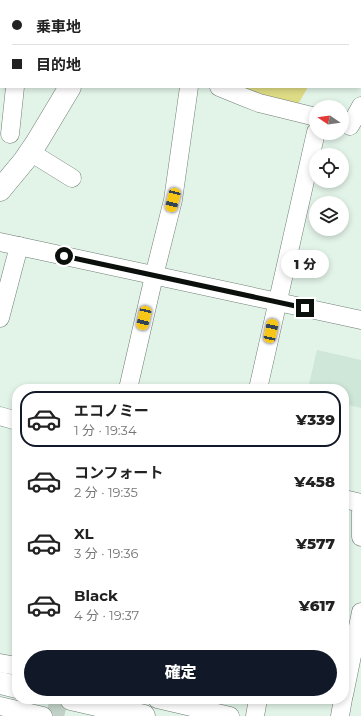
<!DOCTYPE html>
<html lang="ja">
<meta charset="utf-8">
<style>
:root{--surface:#fff;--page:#f2f2f2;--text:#222;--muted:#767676;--line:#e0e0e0;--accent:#111827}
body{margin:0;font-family:Montserrat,"Noto Sans JP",sans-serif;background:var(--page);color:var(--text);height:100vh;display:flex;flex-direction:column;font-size:15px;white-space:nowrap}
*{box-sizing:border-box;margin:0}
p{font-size:13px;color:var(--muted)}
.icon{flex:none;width:22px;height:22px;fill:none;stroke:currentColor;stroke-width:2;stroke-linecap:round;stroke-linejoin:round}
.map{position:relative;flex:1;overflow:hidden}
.sheet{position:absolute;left:12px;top:384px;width:337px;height:320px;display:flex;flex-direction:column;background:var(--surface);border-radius:16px;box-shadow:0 2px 6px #0003}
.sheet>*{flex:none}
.banner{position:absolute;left:0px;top:0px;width:361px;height:88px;box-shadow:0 2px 6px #0003;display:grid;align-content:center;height:88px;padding:0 12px;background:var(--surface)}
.needle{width:26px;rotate:283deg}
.controls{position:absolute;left:309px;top:100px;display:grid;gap:8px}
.controls a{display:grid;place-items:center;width:40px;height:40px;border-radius:50%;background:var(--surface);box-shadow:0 2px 6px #0003;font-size:20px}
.end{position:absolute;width:18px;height:18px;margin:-9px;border:5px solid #0b100d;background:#fff;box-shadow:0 0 0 2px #fff}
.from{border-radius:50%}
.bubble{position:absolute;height:28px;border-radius:14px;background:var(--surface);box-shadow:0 2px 6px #0003;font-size:13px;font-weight:800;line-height:28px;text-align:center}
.car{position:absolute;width:12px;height:24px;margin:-12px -6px;border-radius:5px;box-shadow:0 0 3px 1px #0007;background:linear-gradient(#f5c518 24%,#345 0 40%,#f5c518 0 76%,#345 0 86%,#f5c518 0)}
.banner b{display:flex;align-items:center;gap:14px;height:38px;font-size:15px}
.banner b+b{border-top:1px solid var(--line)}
.banner i{width:10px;height:10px;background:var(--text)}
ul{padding:7px 0 0;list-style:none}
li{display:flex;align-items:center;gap:12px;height:56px;margin:0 8px 6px;padding:0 4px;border:2px solid transparent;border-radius:16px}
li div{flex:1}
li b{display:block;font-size:15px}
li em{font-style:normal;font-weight:800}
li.active{border-color:var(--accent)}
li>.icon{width:36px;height:36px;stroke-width:1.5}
.action{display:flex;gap:8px;margin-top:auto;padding:8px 12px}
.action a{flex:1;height:46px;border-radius:24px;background:var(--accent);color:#fff;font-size:16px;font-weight:800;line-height:46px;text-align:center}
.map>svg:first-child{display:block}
.built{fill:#cee7d8}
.green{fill:#dedb85}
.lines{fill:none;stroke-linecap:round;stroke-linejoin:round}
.street-tunnel{stroke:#c2d1c7;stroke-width:18;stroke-dasharray:18 9;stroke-linecap:butt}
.street-casing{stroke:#6f7e75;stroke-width:19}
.secondary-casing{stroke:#6f7e75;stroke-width:23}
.street{stroke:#fff;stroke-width:18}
.secondary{stroke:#fff;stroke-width:22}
.route{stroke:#0b100d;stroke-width:5}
</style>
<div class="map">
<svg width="361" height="716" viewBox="0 0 361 716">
<rect width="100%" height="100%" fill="#e2f3e8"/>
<polygon class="built" points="317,350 361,360 361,408 344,404 344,389 308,389"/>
<polygon class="green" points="237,87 308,87 297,106"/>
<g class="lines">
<polyline class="street-tunnel" points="55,716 59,699"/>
<g class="street-casing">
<g id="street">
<polyline points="28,1 28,0"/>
<polyline points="0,56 1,56"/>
<polyline points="219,87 241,96 259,103 316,117"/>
<polyline points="350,126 361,106"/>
<polyline points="10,134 15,87"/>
<polyline points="30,152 72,178"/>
<polyline points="0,242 361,320"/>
<polyline points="0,318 19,246"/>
<polyline points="128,389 154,276 173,200 189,87"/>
<polyline points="258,389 316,132"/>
<polyline points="0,416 17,421"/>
<polyline points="344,499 361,503"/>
<polyline points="361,512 361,537"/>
<polyline points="0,663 17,666"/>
<polyline points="344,695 361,612"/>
<polyline points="157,699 230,716"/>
<polyline points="0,706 43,716"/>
<polyline points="255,716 258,699"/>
<polyline points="340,716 343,699"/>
</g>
</g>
<g class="secondary-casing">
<g id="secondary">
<polyline points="121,1 121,0"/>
<polyline points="0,190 24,161 37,142 70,87"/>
<polyline points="0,683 17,687"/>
<polyline points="71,699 144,716"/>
</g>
</g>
<use href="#street" class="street"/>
<use href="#secondary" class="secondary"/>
</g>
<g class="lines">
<polyline class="route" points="64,256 305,308"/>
</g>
</svg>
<div class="controls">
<a><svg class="needle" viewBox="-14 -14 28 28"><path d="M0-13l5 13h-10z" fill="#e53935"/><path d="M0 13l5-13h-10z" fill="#767676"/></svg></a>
<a><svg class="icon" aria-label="locate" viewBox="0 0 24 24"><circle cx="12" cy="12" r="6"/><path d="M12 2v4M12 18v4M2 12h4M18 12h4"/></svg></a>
<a><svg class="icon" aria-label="layers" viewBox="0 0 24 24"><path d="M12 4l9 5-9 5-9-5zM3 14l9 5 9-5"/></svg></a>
</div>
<i class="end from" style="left:64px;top:256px"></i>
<i class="end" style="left:305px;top:308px"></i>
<div class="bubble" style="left:281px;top:250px;width:48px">1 分</div>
<i class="car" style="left:173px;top:200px;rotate:194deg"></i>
<i class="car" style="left:144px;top:318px;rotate:193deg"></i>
<i class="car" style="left:271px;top:331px;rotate:12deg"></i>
<div class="banner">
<b><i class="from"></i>乗車地</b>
<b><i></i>目的地</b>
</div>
<section class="sheet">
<ul>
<li class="active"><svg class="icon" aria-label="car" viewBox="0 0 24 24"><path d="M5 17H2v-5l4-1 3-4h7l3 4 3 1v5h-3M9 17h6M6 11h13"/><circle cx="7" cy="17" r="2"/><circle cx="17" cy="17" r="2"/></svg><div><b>エコノミー</b><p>1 分 · 19:34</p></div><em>¥339</em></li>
<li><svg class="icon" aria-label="car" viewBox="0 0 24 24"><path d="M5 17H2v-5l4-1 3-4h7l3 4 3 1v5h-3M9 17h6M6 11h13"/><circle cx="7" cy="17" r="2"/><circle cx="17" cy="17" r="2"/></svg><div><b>コンフォート</b><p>2 分 · 19:35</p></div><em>¥458</em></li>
<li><svg class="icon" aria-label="car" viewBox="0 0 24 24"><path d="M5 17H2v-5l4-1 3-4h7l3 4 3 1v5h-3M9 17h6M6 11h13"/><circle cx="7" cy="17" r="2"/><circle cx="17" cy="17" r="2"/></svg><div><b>XL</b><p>3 分 · 19:36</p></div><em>¥577</em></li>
<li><svg class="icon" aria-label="car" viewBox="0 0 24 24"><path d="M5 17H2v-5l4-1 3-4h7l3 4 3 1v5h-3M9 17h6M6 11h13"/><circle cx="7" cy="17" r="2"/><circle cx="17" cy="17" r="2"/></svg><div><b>Black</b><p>4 分 · 19:37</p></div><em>¥617</em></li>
</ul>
<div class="action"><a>確定</a></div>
</section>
</div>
